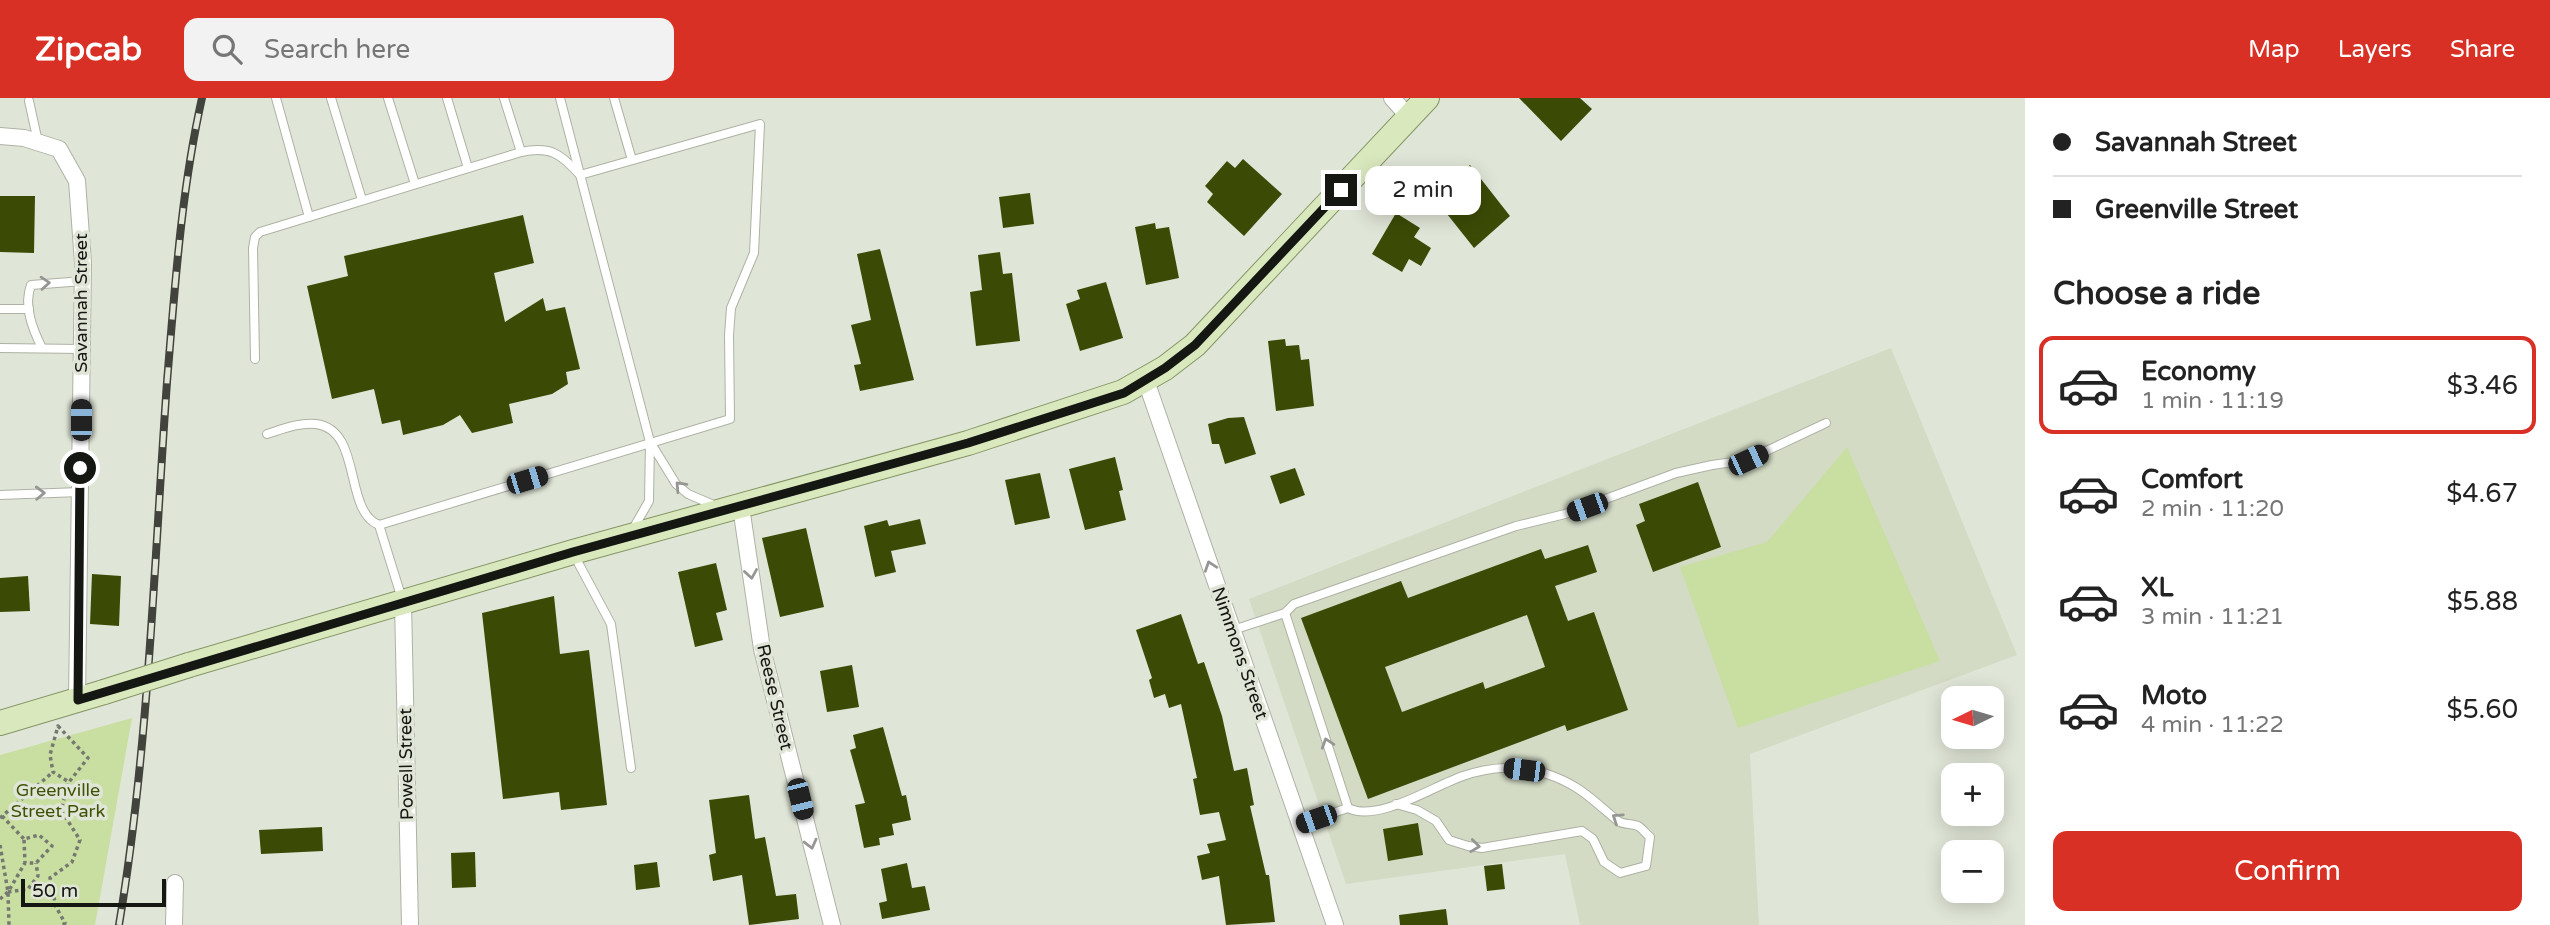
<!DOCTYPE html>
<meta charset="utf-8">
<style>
:root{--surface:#fff;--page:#f2f2f2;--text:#222;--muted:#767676;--line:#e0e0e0;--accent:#d93025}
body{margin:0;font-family:"Varela Round",sans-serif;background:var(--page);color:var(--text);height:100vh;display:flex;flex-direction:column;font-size:26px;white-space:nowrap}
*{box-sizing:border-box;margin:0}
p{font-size:23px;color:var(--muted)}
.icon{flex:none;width:38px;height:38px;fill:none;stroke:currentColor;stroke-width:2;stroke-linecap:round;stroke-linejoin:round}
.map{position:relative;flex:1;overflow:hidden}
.drawer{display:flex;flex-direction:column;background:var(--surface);width:525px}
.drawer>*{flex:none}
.hud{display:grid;align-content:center;height:154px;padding:0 28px;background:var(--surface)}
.needle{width:46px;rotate:265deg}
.fabs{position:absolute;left:1941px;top:588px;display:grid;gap:14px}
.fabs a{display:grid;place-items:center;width:63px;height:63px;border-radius:14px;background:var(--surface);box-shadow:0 4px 18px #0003;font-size:35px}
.scale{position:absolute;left:21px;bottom:18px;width:145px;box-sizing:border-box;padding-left:7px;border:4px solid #151712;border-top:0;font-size:19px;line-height:24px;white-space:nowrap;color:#151712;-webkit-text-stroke:5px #e0e6d7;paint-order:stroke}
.end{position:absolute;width:32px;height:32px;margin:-16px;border:9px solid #151712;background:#fff;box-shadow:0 0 0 4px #fff}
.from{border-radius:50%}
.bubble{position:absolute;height:49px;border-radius:14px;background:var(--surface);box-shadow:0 4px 18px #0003;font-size:23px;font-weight:600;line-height:49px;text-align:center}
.car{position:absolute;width:21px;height:42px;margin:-21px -10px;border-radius:9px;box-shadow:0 0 5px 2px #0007;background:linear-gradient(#222 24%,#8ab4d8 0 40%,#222 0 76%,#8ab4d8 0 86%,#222 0)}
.hud b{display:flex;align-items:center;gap:24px;height:66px;font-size:26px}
.hud b+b{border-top:2px solid var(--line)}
.hud i{width:18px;height:18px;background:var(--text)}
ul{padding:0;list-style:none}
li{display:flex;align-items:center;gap:21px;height:98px;margin:0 14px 10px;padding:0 14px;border:4px solid transparent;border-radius:14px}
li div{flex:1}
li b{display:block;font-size:26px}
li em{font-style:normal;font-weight:600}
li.active{border-color:var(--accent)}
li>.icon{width:63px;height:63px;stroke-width:1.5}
h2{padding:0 28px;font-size:32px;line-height:84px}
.action{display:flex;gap:14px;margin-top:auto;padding:14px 28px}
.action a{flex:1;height:80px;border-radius:14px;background:var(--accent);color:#fff;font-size:28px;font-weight:600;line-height:80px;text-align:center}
header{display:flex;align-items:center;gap:42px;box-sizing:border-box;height:98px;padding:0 35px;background:var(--accent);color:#fff}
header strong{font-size:33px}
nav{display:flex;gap:38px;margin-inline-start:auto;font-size:24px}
.search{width:490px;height:63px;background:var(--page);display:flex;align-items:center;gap:18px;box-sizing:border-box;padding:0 24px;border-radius:14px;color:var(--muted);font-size:26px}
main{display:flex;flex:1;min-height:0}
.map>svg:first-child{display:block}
.built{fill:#d3dbc5}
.green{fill:#c9dea1}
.building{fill:#3b4b06;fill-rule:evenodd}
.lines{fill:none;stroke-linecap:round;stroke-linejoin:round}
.lane-casing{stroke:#adb2a4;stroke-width:10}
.street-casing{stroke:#adb2a4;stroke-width:18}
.primary-casing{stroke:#859565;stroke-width:26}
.path{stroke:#75796f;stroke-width:3.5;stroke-dasharray:3.5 3.5;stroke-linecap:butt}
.lane{stroke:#fff;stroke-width:8}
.street{stroke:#fff;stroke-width:16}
.primary{stroke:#dae8be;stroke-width:24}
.rail-casing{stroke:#41433c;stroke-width:8}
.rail{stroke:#e0e6d7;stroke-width:5;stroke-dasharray:16;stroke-linecap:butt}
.primary-bridge-casing{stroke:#859565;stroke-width:26;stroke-linecap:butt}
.primary-bridge{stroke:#dae8be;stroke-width:24}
.oneway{stroke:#969794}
.route{stroke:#151712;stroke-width:9}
.labels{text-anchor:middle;stroke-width:7;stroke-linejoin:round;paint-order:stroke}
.street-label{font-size:18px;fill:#151712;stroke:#e0e6d7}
.park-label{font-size:18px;fill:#3f5105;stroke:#e0e6d7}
</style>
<header>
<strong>Zipcab</strong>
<div class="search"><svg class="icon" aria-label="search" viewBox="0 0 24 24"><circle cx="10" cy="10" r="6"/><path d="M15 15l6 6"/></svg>Search here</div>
<nav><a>Map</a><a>Layers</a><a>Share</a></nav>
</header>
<main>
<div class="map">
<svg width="2025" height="827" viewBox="0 0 2025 827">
<rect width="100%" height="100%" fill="#e0e6d7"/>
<polygon class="built" points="1891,250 2017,557 1750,656 1759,827 1580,827 1565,756 1346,786 1249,501"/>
<g class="green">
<polygon points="1847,349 1940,563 1738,630 1680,469 1767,444"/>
<polygon points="132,620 95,827 0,827 0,657"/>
</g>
<g class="building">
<polygon points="1519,0 1580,0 1592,11 1561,43"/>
<polygon points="1243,61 1282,96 1244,138 1207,104 1213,96 1205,88 1227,63 1235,70"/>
<polygon points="1470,67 1510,118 1474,150 1432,97"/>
<polygon points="1030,95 1034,126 1003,130 999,99"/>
<polygon points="0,98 35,98 34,155 0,154"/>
<polygon points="1396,115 1420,130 1414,139 1431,150 1421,168 1409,161 1402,174 1372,156"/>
<polygon points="523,117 534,165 494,175 505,224 543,200 546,213 565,209 580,271 566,274 568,286 552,296 509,306 513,325 472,335 460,317 443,327 403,337 400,322 382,326 374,291 332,301 307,188 348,178 344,158"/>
<polygon points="1155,125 1156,131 1169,129 1179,180 1146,187 1135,129"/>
<polygon points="880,151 914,282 860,293 854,267 861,266 851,227 871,222 857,156"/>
<polygon points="1000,154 1003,176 1012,175 1020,243 976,248 970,194 982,192 978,157"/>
<polygon points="1106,184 1123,240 1080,253 1066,206 1080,201 1077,192"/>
<polygon points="1285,241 1286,248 1299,247 1301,262 1309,261 1314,308 1276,313 1268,243"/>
<polygon points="1244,319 1256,356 1225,366 1219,346 1212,346 1208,326 1228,320"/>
<polygon points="1115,359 1123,392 1119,393 1126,422 1085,432 1069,371"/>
<polygon points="1295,370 1305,397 1280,406 1270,378"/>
<polygon points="1040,375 1050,420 1015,427 1005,382"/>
<polygon points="1698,384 1721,449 1653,474 1636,427 1645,423 1639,406"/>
<polygon points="920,421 926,446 891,453 896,474 875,479 864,428 887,422 889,428"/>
<polygon points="806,430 824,509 780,519 762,440"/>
<path d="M1588,447l9,27 -42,14 13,35 26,-9 34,98 -61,21 -2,-6 -197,74 -67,-181 100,-37 7,17 133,-49 4,10zM1527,517l18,52 -60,22 -2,-7 -81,30 -17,-45z"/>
<polygon points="716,465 727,512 716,515 723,542 695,549 678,474"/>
<polygon points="92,476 121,478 119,528 90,526"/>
<polygon points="28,478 30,513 0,514 0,480"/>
<polygon points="554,498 560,556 589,552 607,707 561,712 559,694 503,701 482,515"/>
<polygon points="1181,516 1198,566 1204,564 1222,618 1234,673 1247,670 1254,707 1250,708 1266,777 1269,777 1275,824 1226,827 1219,778 1202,782 1197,758 1210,755 1207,746 1226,742 1219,714 1200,717 1193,681 1197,680 1181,606 1169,610 1165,596 1154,600 1149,582 1152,580 1136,532"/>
<polygon points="852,567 859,609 827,614 820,573"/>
<polygon points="883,629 902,698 906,697 911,722 892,726 894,737 879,740 880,747 864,750 855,707 865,705 850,652 856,650 853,637"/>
<polygon points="749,697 755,741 765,739 776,798 796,796 799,821 749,827 742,777 713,783 709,757 716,755 709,702"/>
<polygon points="1418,725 1423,757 1388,763 1383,731"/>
<polygon points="322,729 323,753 261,756 259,732"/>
<polygon points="475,754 476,789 452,790 451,755"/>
<polygon points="657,764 660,789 636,792 634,767"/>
<polygon points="907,765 912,790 925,788 930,812 882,821 879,805 887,803 881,771"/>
<polygon points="1502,766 1505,791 1487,793 1484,768"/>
<polygon points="1446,811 1448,827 1400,827 1399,817"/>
</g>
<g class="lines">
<g class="lane-casing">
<g id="lane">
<polyline points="276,0 309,119"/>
<polyline points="331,0 362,102"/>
<polyline points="388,0 415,86"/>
<polyline points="447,0 468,70"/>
<polyline points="504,0 521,54"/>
<polyline points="560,0 650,344 649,403 633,431"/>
<polyline points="614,0 632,62"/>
<polyline points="29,3 38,44"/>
<polyline points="0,211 29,211"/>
<polyline points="0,250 82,251"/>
<path d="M42,250c-9,-18 -19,-42 -11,-63l52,-4"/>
<path d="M255,261l-2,-111 2,-11 5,-5 261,-80c29,-6 39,1 59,23l180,-51 -6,129 -23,55 -2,27 1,84 -351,106c-36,-14 -16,-95 -63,-101 -16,-2 -33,5 -49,10"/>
<polyline points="652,347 676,386 688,396 716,408"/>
<polyline points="0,397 80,394"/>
<polyline points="379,427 402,501"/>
<polyline points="574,457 611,526 631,670"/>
<polyline points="1285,515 1348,710"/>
<polyline points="1233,532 1285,515 1294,506 1516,428 1565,416 1676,375 1712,367 1747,362 1826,325"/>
<path d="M1300,726l48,-16c30,15 85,-22 115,-32 26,-9 58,-12 84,-2 33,11 45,26 71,47 6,4 13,2 20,5 4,2 8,8 12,11l-4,29 -26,7 -16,-11 -11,-23 -11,-8 -100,17 -14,-2 -19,-6 -13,-19 -19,-11 -21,-6"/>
</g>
</g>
<g class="street-casing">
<g id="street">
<polyline points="1392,0 1409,19"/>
<polyline points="0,38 24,40 59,51 77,83 83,165 77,602"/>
<polyline points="1146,283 1335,827"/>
<polyline points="741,409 762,551 832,827"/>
<polyline points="403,505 410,827"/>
<polyline points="174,827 175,785"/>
</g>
</g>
<g class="primary-casing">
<g id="primary">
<polyline points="189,567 573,454 968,345 1123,294 1165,270 1195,247 1427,0"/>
<polyline points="0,625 104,594"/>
</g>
</g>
<g class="path">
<polygon points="58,628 88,660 69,684 53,674 50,657"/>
<polyline points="2,718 24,741"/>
<polyline points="0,720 53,674"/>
<polyline points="0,747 8,794 9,827"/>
<polyline points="8,794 28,791 38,778 36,765"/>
<polyline points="0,801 8,794 25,765 36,765 52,748 39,737 24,741 25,765"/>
<polyline points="63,827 65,825 56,809 50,780 72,764 80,742 61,712 69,684"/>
</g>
<use href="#lane" class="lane"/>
<use href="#street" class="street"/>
<use href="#primary" class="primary"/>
<g class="rail-casing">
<path id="rail" d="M119,827c30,-179 35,-362 48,-543 8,-96 14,-190 35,-284"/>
</g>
<use href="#rail" class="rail"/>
<g class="primary-bridge-casing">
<polyline id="primary-bridge" points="104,594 189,567"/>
</g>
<use href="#primary-bridge" class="primary-bridge"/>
</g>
<defs><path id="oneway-chevron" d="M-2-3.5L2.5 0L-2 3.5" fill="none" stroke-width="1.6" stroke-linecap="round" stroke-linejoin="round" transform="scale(1.75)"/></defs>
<g class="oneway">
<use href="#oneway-chevron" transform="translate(45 185) rotate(-4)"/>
<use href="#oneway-chevron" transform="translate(680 388) rotate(-133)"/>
<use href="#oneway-chevron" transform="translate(40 395) rotate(-2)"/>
<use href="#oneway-chevron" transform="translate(1210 468) rotate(-109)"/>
<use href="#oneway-chevron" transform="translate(751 476) rotate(81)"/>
<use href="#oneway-chevron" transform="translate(1327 645) rotate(-108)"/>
<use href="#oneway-chevron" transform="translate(1617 720) rotate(-146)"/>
<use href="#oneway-chevron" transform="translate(811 746) rotate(76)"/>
<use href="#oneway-chevron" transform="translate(1475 748) rotate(7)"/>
</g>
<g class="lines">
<polyline class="route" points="80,370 78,602 573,454 968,345 1124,295 1165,270 1195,247 1341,92"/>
</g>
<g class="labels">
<g class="street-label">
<text transform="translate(81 205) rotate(-90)" y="6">Savannah Street</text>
<text transform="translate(1240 555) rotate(71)" y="6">Nimmons Street</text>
<text transform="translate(775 599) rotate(77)" y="6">Reese Street</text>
<text transform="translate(406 666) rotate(-91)" y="6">Powell Street</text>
</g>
<g class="park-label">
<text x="58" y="698">Greenville<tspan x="58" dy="21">Street Park</tspan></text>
</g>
</g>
</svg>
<div class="fabs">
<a><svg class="needle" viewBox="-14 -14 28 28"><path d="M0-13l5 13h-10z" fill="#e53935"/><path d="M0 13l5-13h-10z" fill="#767676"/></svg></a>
<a>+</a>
<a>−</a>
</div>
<div class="scale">50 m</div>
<i class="end from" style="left:80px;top:370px"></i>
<i class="end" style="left:1341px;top:92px"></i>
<div class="bubble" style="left:1365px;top:68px;width:116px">2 min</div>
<i class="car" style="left:81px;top:322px;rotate:0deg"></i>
<i class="car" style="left:1748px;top:362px;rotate:65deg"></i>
<i class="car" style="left:527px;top:382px;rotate:73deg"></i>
<i class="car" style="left:1587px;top:409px;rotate:250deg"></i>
<i class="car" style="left:1524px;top:672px;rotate:277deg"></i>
<i class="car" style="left:800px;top:701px;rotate:166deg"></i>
<i class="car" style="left:1316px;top:721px;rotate:251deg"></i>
</div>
<section class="drawer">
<div class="hud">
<b><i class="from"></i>Savannah Street</b>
<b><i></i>Greenville Street</b>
</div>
<h2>Choose a ride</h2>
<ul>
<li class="active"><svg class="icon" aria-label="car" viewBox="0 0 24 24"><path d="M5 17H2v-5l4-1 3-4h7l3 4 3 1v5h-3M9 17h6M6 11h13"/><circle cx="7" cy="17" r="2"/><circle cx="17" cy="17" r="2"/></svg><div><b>Economy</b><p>1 min · 11:19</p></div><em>$3.46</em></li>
<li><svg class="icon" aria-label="car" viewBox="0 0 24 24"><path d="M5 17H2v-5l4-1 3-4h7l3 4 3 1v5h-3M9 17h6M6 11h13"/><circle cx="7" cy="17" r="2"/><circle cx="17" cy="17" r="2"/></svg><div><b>Comfort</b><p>2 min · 11:20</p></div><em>$4.67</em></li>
<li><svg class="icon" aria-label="car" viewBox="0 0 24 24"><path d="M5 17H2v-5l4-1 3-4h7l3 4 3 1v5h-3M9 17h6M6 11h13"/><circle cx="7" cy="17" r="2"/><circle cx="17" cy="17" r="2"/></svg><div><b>XL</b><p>3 min · 11:21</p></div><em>$5.88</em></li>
<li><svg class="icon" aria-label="car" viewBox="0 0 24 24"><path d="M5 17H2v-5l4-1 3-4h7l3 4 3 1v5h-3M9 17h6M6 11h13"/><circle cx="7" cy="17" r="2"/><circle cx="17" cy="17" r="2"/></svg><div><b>Moto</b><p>4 min · 11:22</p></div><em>$5.60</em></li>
</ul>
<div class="action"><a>Confirm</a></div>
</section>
</main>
